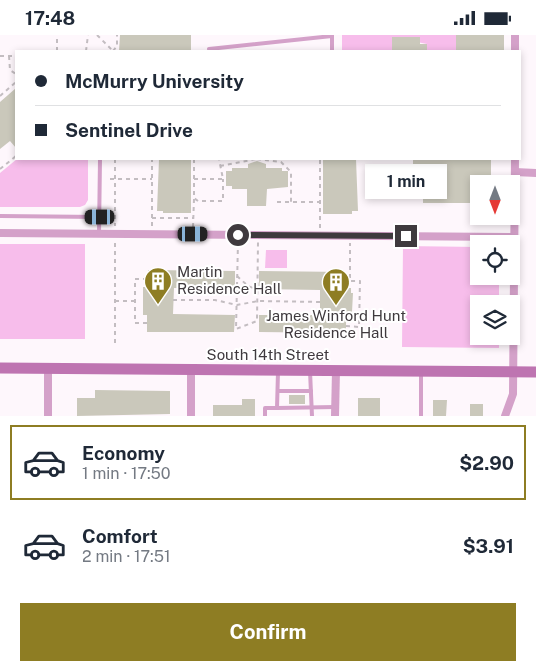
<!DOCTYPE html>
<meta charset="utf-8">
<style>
:root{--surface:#fff;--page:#f6f6f7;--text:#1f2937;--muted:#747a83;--line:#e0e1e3;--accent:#8e7d23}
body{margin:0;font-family:"Public Sans",sans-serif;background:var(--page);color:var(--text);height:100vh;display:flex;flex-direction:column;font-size:19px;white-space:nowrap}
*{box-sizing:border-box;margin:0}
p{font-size:16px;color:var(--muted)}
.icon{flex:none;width:28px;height:28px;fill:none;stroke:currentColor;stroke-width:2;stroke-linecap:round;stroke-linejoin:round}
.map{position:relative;height:381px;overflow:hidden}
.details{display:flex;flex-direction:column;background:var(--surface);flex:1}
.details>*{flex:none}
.hud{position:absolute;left:15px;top:15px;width:506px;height:110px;border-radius:0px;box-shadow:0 2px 8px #0003;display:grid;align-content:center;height:110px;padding:0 20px;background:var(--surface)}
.needle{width:32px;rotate:180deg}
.fabs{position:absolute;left:470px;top:140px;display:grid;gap:10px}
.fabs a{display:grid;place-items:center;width:50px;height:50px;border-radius:0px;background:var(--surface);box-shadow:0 2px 8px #0003;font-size:25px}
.end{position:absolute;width:22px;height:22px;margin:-11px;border:6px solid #3f3a3e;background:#fff;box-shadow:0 0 0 2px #fff}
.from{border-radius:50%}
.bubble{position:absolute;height:35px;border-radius:0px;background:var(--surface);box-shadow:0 2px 8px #0003;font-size:16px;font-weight:700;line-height:35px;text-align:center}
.car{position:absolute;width:15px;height:30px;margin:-15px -8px;border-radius:6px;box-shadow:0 0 4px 1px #0007;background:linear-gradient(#222 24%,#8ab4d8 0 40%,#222 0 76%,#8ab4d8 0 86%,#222 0)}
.hud b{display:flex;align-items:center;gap:18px;height:48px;font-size:19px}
.hud b+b{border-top:1px solid var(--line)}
.hud i{width:12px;height:12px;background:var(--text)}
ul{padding:9px 0 0;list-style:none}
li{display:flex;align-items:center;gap:15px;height:75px;margin:0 10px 8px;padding:0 10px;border:2px solid transparent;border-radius:0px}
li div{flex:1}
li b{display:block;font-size:19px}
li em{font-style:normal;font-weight:700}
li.selected{border-color:var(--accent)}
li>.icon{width:45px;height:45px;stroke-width:1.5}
.button{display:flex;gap:10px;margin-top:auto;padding:10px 20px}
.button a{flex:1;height:58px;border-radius:0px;background:var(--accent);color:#fff;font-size:20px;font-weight:700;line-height:58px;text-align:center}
.status{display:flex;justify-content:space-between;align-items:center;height:35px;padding:0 25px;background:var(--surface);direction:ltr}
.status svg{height:14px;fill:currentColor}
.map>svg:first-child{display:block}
.green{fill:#f7bdeb}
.building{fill:#cac8bb}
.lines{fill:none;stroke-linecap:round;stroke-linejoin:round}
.path{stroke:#c3bdc1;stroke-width:2;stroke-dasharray:4 4;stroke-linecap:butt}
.lane{stroke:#d4a1c9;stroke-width:4}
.street{stroke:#d4a1c9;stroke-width:8}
.secondary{stroke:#be74b1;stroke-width:11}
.route{stroke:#3f3a3e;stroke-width:6}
.labels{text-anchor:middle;stroke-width:4;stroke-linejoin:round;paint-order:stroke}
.poi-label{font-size:15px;fill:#3f3a3e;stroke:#fff;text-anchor:start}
.street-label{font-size:15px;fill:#3f3a3e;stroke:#fff}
</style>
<div class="status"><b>17:48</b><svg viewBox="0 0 49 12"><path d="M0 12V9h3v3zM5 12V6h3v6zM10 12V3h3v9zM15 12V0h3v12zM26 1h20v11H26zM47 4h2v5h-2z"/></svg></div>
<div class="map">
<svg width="536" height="381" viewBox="0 0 536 381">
<rect width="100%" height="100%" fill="#fef7fc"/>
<g class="green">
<polygon points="342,0 456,0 456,16 427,16 427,9 392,2 392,16 342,16"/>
<polygon points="17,124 88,124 88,165 85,170 80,172 0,172 0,138"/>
<rect x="0" y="209" width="85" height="95"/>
<polygon points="403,211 479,212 479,241 499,241 499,269 479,269 479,301 499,301 499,313 402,312"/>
<polygon points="266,215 287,215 287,233 265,233"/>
</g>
<g class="building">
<polygon points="120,0 191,0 191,16 119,16"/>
<rect x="456" y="0" width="48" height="16"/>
<polygon points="392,2 420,2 420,9 427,9 427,16 392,16"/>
<polygon points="16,53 16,113 10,106 0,114 0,67"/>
<polygon points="159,124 191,124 191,178 163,178 163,176 157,176"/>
<polygon points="323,124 356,124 358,176 352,176 352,179 323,179"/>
<polygon points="413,124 491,124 491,149 479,149 479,168 423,168 423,158 413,158"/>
<polygon points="257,126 266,129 266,133 282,133 282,136 288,136 288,152 267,154 266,171 247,171 247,154 232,154 232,151 226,151 226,136 232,136 232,133 248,133 248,129"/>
<polygon points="148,235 235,236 235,254 174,253 173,279 235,280 234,297 147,297 147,280 143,280 143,252 148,252"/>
<polygon points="259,236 346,237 346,253 351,253 351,258 353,258 352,277 351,282 346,282 346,298 259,297 259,280 320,280 320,255 259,254"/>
<polygon points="95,355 170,356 170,379 77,381 77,363 95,363"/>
<rect x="289" y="360" width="16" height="9"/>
<rect x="358" y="363" width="22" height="18"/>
<polygon points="242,364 255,364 255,381 213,381 213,370 242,370"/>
<polygon points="433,365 447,365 446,381 433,381"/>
<rect x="470" y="369" width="13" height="12"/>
</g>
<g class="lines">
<g class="path">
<polyline points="97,0 113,16"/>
<polyline points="57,16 57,0"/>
<polyline points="86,16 88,0"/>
<polyline points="113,16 117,11 117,0"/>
<polyline points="0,21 16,21"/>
<polyline points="9,21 10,35 16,39"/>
<polyline points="0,61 16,47"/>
<polyline points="115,124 115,191"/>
<polyline points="194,124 194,163 198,166 223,166 223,144"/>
<polyline points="257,124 281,127 291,137 291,167"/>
<polyline points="220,131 256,124"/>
<polyline points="0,134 16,121"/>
<polyline points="110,144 152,144"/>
<polyline points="194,144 223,144 219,124"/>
<polyline points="277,167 320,167"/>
<polyline points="152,183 193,183"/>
<polyline points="152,191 152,124"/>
<polyline points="193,192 194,164"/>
<polyline points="320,193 320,124"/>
<polyline points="238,207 236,294 257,286 258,207"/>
<polyline points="237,241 248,251 258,255"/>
<polyline points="173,265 215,265 237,270 258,266 320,267"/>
<polyline points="115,266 135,266"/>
<polyline points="147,288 135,288 135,244 148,244"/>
<polyline points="346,291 359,292 360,246 350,246 350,208"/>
<polyline points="115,308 115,206"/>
</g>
<g class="lane">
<polyline points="332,1 332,16"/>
<polyline points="209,14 332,1"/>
<polyline points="0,181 100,182"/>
<polyline points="99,198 100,124"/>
<polyline points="310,336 312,381"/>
<polyline points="278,356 311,356"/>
<polyline points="277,373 335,372"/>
<polyline points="265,381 265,373 277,373 278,337"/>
<polyline points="421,381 421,338"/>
</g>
<g class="street">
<polyline points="515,16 515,0"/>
<polyline points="515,137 536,138"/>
<polyline points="0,198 513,202"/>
<polyline points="48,381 48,333"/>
<polyline points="191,381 191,334"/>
<polyline points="335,381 336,336"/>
<polyline points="505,381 513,359 515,124"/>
</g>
<polyline class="secondary" points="0,333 536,337"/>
</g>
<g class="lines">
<polyline class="route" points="238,200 406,201"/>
</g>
<defs>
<g id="building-pin" transform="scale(1.4375)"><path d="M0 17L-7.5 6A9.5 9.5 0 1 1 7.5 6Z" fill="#8e7d23" stroke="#fff"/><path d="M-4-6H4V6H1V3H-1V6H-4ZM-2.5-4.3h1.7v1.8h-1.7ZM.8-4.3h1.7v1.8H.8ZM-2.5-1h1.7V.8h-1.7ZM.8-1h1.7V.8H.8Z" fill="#fff"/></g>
</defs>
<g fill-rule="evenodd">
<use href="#building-pin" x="158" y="246"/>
<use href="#building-pin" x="336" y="247"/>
</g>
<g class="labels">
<g class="poi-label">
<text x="177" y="242">Martin<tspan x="177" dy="17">Residence Hall</tspan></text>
<text x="336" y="286" text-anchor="middle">James Winford Hunt<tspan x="336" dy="17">Residence Hall</tspan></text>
</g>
<g class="street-label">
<text x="268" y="325">South 14th Street</text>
</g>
</g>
</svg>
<div class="fabs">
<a><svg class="needle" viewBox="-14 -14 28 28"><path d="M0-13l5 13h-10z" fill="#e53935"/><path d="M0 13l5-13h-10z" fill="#747a83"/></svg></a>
<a><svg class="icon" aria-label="locate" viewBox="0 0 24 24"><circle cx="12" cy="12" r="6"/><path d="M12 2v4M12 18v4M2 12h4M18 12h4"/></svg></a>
<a><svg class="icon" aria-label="layers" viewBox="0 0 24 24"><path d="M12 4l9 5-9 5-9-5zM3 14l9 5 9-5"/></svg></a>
</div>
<i class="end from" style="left:238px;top:200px"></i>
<i class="end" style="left:406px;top:201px"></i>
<div class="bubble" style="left:365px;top:129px;width:82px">1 min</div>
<i class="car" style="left:100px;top:182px;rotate:270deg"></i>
<i class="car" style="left:193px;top:199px;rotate:90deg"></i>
<div class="hud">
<b><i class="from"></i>McMurry University</b>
<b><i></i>Sentinel Drive</b>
</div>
</div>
<section class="details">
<ul>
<li class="selected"><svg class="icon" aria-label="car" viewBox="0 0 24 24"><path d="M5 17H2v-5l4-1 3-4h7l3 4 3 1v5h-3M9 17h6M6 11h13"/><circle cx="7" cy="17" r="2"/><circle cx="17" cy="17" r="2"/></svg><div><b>Economy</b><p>1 min · 17:50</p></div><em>$2.90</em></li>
<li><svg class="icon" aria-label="car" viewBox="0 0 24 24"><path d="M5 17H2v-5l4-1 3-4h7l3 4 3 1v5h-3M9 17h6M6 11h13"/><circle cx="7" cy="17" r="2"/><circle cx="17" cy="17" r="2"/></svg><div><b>Comfort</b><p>2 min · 17:51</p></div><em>$3.91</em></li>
</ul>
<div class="button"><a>Confirm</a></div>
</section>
